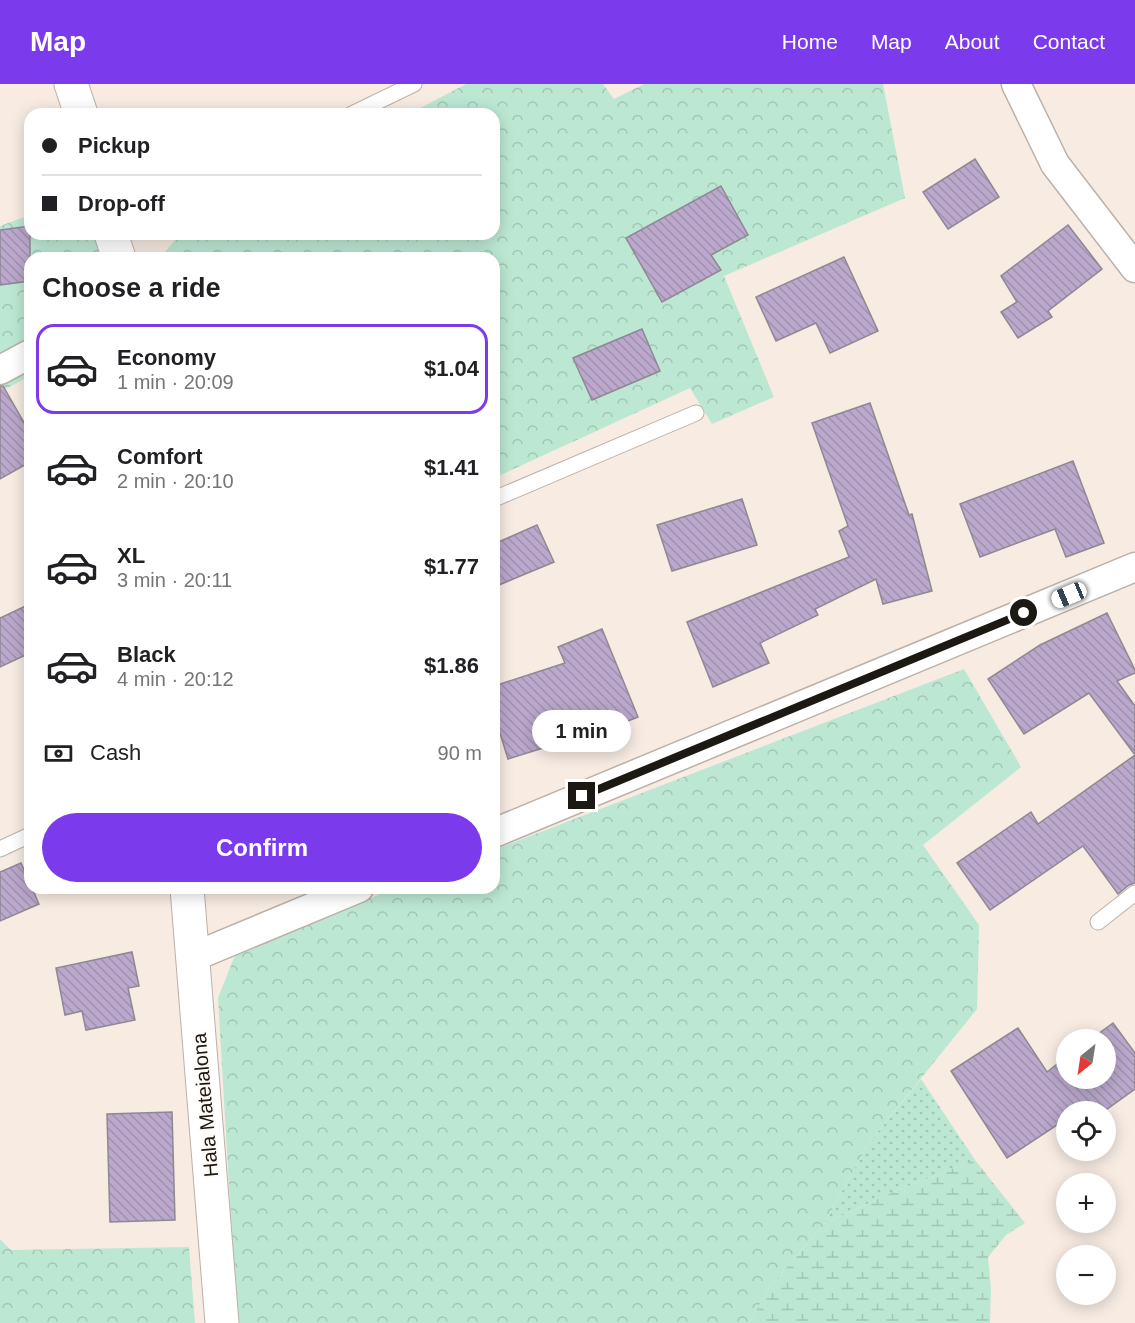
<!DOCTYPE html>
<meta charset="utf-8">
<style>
:root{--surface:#fff;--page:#f2f2f2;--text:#202124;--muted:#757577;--line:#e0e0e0;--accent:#7c3aed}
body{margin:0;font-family:Helvetica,sans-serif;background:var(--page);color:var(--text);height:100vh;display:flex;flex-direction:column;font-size:22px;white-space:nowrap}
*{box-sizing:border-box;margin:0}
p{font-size:20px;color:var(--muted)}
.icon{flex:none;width:33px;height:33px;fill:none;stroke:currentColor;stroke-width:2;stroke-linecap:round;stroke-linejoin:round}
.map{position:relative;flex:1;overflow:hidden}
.sheet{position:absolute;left:24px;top:168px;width:476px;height:642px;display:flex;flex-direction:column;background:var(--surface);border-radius:18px;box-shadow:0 3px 15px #0003}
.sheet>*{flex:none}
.hud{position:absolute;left:24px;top:24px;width:476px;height:132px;border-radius:18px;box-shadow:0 3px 15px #0003;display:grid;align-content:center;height:132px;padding:0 18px;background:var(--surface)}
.needle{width:39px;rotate:210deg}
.fabs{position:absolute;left:1056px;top:945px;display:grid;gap:12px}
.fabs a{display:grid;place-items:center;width:60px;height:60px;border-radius:50%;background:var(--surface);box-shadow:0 3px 15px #0003;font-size:30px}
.end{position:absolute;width:27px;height:27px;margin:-14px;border:8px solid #1c1915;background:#fff;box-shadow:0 0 0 3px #fff}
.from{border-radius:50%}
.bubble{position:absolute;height:42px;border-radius:21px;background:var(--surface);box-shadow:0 3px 15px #0003;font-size:20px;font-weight:800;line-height:42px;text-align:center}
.car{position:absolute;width:18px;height:36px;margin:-18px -9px;border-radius:8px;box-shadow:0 0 4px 2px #0007;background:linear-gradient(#fff 24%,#345 0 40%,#fff 0 76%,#345 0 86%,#fff 0)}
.hud b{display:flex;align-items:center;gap:21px;height:57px;font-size:22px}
.hud b+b{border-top:2px solid var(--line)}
.hud i{width:15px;height:15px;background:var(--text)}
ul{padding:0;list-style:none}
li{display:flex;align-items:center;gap:18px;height:90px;margin:0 12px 9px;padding:0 6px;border:3px solid transparent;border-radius:18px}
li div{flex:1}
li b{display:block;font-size:22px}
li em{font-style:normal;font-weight:800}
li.active{border-color:var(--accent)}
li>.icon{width:54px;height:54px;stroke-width:1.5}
h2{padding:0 18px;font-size:27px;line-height:72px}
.pay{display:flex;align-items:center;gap:15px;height:66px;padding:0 18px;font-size:22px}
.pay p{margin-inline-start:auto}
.action{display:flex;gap:12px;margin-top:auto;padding:12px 18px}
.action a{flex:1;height:69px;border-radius:36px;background:var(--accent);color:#fff;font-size:24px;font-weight:800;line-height:69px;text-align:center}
header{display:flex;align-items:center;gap:36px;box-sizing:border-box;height:84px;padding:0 30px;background:var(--accent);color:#fff}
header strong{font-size:28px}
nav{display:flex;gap:33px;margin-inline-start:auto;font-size:21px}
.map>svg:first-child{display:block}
.green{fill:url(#green-dots)}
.forest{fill:url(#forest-crowns)}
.wetland{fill:url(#wetland-marsh)}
.building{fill:url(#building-back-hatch);stroke:#8d8893;stroke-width:1.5}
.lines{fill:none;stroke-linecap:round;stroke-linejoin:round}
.lane-casing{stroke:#bcb1a8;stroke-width:17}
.street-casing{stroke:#bcb1a8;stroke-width:31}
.secondary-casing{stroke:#bcb1a8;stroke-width:35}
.lane{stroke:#fff;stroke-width:15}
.street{stroke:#fff;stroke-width:28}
.secondary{stroke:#fff;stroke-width:33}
.route{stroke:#1c1915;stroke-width:8}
.labels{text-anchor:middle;stroke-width:4.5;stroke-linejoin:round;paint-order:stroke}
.street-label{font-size:20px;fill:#1c1915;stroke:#fffaf6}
</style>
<header>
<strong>Map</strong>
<nav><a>Home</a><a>Map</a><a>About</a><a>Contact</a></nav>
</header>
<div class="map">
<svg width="1135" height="1239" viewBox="0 0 1135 1239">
<defs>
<pattern id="green-dots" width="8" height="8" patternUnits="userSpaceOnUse" patternTransform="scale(1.5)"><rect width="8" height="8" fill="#bce8d3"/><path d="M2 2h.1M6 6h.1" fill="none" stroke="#a1c6b4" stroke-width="1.8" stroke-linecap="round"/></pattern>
<pattern id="forest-crowns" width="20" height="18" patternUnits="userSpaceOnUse" patternTransform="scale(1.5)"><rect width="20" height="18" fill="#bce8d3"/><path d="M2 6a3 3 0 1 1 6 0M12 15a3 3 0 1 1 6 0" fill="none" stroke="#a1c6b4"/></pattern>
<pattern id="wetland-marsh" width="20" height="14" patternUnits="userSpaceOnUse" patternTransform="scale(1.5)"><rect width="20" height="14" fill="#bce8d3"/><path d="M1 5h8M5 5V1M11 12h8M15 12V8" fill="none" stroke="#a1c6b4"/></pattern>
<pattern id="building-back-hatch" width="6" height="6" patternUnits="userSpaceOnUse" patternTransform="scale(1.5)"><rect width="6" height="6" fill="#bba8cc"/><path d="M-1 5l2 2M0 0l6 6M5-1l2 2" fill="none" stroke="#a090ae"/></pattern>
</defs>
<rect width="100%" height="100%" fill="#f7ebe2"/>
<polygon class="green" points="921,995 975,1076 893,1108 824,1140 868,1060"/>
<g class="forest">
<polygon points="466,0 603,0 614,15 644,0 883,0 905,114 724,192 774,313 712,340 690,304 494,394 494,174 160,174 180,150 494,150 494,30 409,30"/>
<polygon points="30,131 30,150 94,150 100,174 30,174 30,292 0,308 0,142"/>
<polygon points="964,585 1021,683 923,761 979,841 977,925 868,1060 824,1140 770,1203 749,1239 237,1239 218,914 235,871 395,804 494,804 494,766"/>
<polygon points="0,1155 11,1166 189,1163 195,1239 0,1239"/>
</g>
<polygon class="wetland" points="975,1076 1025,1139 1006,1151 988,1173 991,1205 990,1239 749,1239 770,1203 824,1140 893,1108"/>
<g class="building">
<polygon points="975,75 999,113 948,145 923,108"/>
<polygon points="721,102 748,151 711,171 721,186 662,218 626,154"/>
<polygon points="1068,141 1102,185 1048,227 1052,233 1018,254 1001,228 1017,218 1001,192"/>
<polygon points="30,142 30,197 0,201 0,146"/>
<polygon points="844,173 878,247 830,269 816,239 776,257 756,213"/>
<polygon points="642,245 660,287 592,316 573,274"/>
<polygon points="0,302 3,302 30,349 30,378 0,395"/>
<polygon points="870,319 909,431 912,430 932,507 883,520 876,495 815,525 818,531 760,559 769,579 713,603 687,538 849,473 839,447 848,442 812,339"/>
<polygon points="1073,377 1104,459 1066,473 1055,445 980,473 960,420"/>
<polygon points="742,415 757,461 672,487 657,441"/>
<polygon points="537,441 554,478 494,503 494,460"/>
<polygon points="30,520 30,569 0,583 0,534"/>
<polygon points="1107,529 1135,586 1135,589 1117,597 1135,622 1135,799 1129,801 1118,810 1083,762 990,826 957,779 1031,728 1038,740 1135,671 1089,609 1024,650 988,595 1040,561"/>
<polygon points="602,545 638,633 592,651 591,649 508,675 494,630 494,602 565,579 558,563"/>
<polygon points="21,779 30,799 30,804 32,804 39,820 0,837 0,788"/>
<polygon points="132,868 139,902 128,904 135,936 86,946 82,927 65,931 56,884"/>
<polygon points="1113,939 1135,969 1135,1005 1103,1028 1066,1028 1066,1035 1007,1074 951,987 1018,944 1047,988 1066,973 1066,994 1106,994 1106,956 1090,956"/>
<polygon points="172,1028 175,1136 110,1138 107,1030"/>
</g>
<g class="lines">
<g class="lane-casing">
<g id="lane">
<polyline points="352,30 414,0"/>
<polyline points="494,415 696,329"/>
<polyline points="0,765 30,751"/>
<polyline points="1098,838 1135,809"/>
</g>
</g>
<g class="street-casing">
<g id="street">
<polyline points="1016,0 1055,80 1135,184"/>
<polyline points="0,286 30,270"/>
<polyline points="494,749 1135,483"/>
<polyline points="193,873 359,804"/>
</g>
</g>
<g class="secondary-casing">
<g id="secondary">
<polyline points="71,0 81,30"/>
<polyline points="111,150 119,174"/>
<polyline points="187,804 222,1239"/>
</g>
</g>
<use href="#lane" class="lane"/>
<use href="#street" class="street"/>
<use href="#secondary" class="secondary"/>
</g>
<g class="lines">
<polyline class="route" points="582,712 1024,529"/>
</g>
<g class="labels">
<g class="street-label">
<text transform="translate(205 1021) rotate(-95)" y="7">Hala Mateialona</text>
</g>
</g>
</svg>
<div class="fabs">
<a><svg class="needle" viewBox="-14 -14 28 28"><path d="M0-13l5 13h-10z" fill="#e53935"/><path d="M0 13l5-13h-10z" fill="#757577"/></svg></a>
<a><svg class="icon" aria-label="locate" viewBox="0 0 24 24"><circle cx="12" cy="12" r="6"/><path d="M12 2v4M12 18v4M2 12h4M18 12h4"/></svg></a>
<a>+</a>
<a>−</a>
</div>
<i class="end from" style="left:1024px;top:529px"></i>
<i class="end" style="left:582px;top:712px"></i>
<div class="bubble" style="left:532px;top:626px;width:99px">1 min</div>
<i class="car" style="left:1069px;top:511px;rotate:247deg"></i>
<div class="hud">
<b><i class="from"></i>Pickup</b>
<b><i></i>Drop-off</b>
</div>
<section class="sheet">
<h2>Choose a ride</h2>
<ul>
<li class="active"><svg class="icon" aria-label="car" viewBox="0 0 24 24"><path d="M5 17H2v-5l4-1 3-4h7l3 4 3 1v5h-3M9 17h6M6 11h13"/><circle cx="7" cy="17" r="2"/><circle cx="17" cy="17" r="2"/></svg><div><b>Economy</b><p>1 min · 20:09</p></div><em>$1.04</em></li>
<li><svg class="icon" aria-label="car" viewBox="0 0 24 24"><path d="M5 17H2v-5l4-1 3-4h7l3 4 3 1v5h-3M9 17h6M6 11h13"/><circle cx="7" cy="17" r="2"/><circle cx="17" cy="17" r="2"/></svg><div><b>Comfort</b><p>2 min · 20:10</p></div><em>$1.41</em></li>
<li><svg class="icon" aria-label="car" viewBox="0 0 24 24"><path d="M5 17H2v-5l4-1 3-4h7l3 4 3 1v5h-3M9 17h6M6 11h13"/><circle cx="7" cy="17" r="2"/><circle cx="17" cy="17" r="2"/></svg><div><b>XL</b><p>3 min · 20:11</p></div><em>$1.77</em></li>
<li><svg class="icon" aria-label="car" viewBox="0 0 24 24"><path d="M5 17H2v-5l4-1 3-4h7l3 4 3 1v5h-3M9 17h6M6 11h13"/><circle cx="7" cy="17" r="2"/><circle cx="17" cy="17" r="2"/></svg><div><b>Black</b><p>4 min · 20:12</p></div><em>$1.86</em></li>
</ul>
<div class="pay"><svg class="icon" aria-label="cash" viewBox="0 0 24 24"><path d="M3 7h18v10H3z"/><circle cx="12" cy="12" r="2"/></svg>Cash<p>90 m</p></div>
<div class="action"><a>Confirm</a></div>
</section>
</div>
